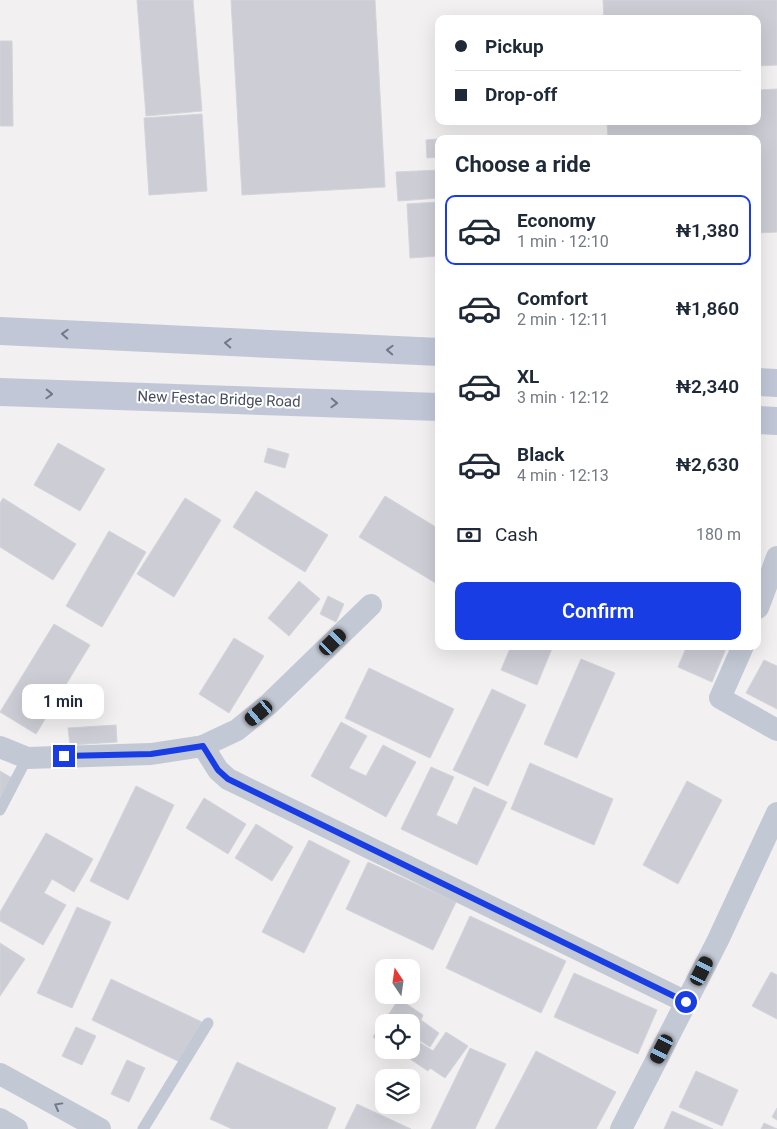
<!DOCTYPE html>
<meta charset="utf-8">
<style>
:root{--surface:#fff;--page:#f2f2f3;--text:#1f2937;--muted:#747a83;--line:#e0e1e3;--accent:#183de4}
body{margin:0;font-family:Roboto,sans-serif;background:var(--page);color:var(--text);height:100vh;display:flex;flex-direction:column;font-size:19px;white-space:nowrap}
*{box-sizing:border-box;margin:0}
p{font-size:16px;color:var(--muted)}
.icon{flex:none;width:28px;height:28px;fill:none;stroke:currentColor;stroke-width:2;stroke-linecap:round;stroke-linejoin:round}
.map{position:relative;flex:1;overflow:hidden}
.sheet{position:absolute;left:435px;top:135px;width:326px;height:515px;display:flex;flex-direction:column;background:var(--surface);border-radius:10px;box-shadow:0 5px 20px #0002}
.sheet>*{flex:none}
.banner{position:absolute;left:435px;top:15px;width:326px;height:110px;border-radius:10px;box-shadow:0 5px 20px #0002;display:grid;align-content:center;height:110px;padding:0 20px;background:var(--surface)}
.needle{width:32px;rotate:347deg}
.tools{position:absolute;left:375px;top:959px;display:grid;gap:10px}
.tools a{display:grid;place-items:center;width:45px;height:45px;border-radius:10px;background:var(--surface);box-shadow:0 5px 20px #0002;font-size:25px}
.end{position:absolute;width:22px;height:22px;margin:-11px;border:6px solid #183de4;background:#fff;box-shadow:0 0 0 2px #fff}
.from{border-radius:50%}
.bubble{position:absolute;height:35px;border-radius:10px;background:var(--surface);box-shadow:0 5px 20px #0002;font-size:16px;font-weight:600;line-height:35px;text-align:center}
.car{position:absolute;width:15px;height:30px;margin:-15px -8px;border-radius:6px;box-shadow:0 0 4px 1px #0007;background:linear-gradient(#222 24%,#8ab4d8 0 40%,#222 0 76%,#8ab4d8 0 86%,#222 0)}
.banner b{display:flex;align-items:center;gap:18px;height:48px;font-size:19px}
.banner b+b{border-top:1px solid var(--line)}
.banner i{width:12px;height:12px;background:var(--text)}
ul{padding:0;list-style:none}
li{display:flex;align-items:center;gap:15px;height:70px;margin:0 10px 8px;padding:0 10px;border:2px solid transparent;border-radius:10px}
li div{flex:1}
li b{display:block;font-size:19px}
li em{font-style:normal;font-weight:600}
li.on{border-color:var(--accent)}
li>.icon{width:45px;height:45px;stroke-width:1.5}
h2{padding:0 20px;font-size:22px;line-height:60px}
.pay{display:flex;align-items:center;gap:12px;height:55px;padding:0 20px;font-size:19px}
.pay p{margin-inline-start:auto}
.primary-button{display:flex;gap:10px;margin-top:auto;padding:10px 20px}
.primary-button a{flex:1;height:58px;border-radius:10px;background:var(--accent);color:#fff;font-size:20px;font-weight:600;line-height:58px;text-align:center}
.map>svg:first-child{display:block}
.building{fill:#cccdd5;stroke:#d4d4db}
.lines{fill:none;stroke-linecap:round;stroke-linejoin:round}
.lane{stroke:#c3c8d5;stroke-width:11}
.street{stroke:#c3c8d5;stroke-width:22}
.secondary{stroke:#c2c7d8;stroke-width:28}
.oneway{stroke:#727888}
.oneway2{stroke:#727887}
.route{stroke:#183de4;stroke-width:6}
.labels{text-anchor:middle;stroke-width:4;stroke-linejoin:round;paint-order:stroke}
.street-label{font-size:15px;fill:#474d5d;stroke:#fff}
</style>
<div class="map">
<svg width="777" height="1129" viewBox="0 0 777 1129">
<rect width="100%" height="100%" fill="#f2f0f0"/>
<g class="building">
<polygon points="137,0 193,0 202,111 146,116"/>
<polygon points="231,0 375,0 385,187 242,195"/>
<polygon points="603,0 777,0 777,65 758,66 758,19 604,19"/>
<polygon points="0,41 12,41 13,126 0,126"/>
<polygon points="777,89 777,232 758,233 758,139 608,139 607,121 758,121 758,90"/>
<polygon points="202,114 207,191 149,195 144,118"/>
<polygon points="486,137 486,139 451,139"/>
<polygon points="439,139 439,157 427,158 426,140"/>
<polygon points="439,170 439,198 398,201 396,172"/>
<polygon points="439,202 439,256 410,258 407,204"/>
<polygon points="58,443 105,469 80,511 34,485"/>
<polygon points="268,448 289,454 285,468 264,462"/>
<polygon points="256,491 328,535 305,572 233,527"/>
<polygon points="385,496 439,529 439,585 359,537"/>
<polygon points="3,498 76,544 53,580 0,547 0,503"/>
<polygon points="185,498 221,520 174,597 137,574"/>
<polygon points="109,531 146,552 102,627 66,606"/>
<polygon points="299,581 320,599 289,636 268,618"/>
<polygon points="328,596 344,604 336,622 320,614"/>
<polygon points="54,624 90,645 36,734 0,712"/>
<polygon points="234,638 264,656 229,713 199,694"/>
<polygon points="511,646 553,646 537,685 501,670"/>
<polygon points="687,646 727,646 712,682 678,667"/>
<polygon points="581,659 615,673 577,758 544,744"/>
<polygon points="764,660 777,666 777,709 746,693"/>
<polygon points="369,668 454,709 430,758 345,718"/>
<polygon points="492,689 526,705 488,786 453,770"/>
<polygon points="341,722 367,736 349,768 366,776 383,745 416,762 386,817 311,776"/>
<polygon points="116,725 117,742 70,745 68,728"/>
<polygon points="530,763 613,799 594,845 511,809"/>
<polygon points="431,767 454,777 436,815 457,825 474,787 507,802 477,865 401,829"/>
<polygon points="0,771 12,778 0,798"/>
<polygon points="687,781 722,800 678,884 643,865"/>
<polygon points="136,786 174,805 128,900 90,881"/>
<polygon points="204,798 246,824 228,854 186,828"/>
<polygon points="256,824 293,847 272,881 235,858"/>
<polygon points="46,833 93,859 74,892 52,879 44,893 66,905 43,945 0,921 0,912"/>
<polygon points="309,840 350,861 304,953 262,932"/>
<polygon points="368,862 456,902 433,950 346,909"/>
<polygon points="77,907 111,922 72,1008 37,993"/>
<polygon points="470,916 566,961 541,1013 446,968"/>
<polygon points="0,943 25,959 0,996"/>
<polygon points="771,972 777,975 777,1019 752,1006"/>
<polygon points="574,973 657,1010 638,1054 554,1017"/>
<polygon points="111,979 202,1022 182,1063 92,1020"/>
<polygon points="399,999 423,1015 421,1020 439,1033 430,1047 411,1035 411,1022 384,1022 384,1044 373,1037"/>
<polygon points="76,1027 96,1036 82,1065 62,1056"/>
<polygon points="446,1032 468,1046 445,1078 430,1068 428,1071 401,1053 403,1050 411,1050 411,1037 433,1051"/>
<polygon points="470,1048 506,1064 475,1129 431,1129"/>
<polygon points="536,1051 616,1092 596,1129 495,1129"/>
<polygon points="127,1060 145,1068 129,1102 111,1094"/>
<polygon points="237,1062 336,1108 327,1129 232,1129 210,1119"/>
<polygon points="696,1071 738,1090 722,1126 679,1107"/>
<polygon points="357,1104 411,1129 345,1129"/>
<polygon points="777,1108 777,1120 772,1117"/>
<polygon points="672,1111 713,1129 664,1129"/>
<polygon points="764,1123 777,1129 761,1129"/>
</g>
<g class="lines">
<g class="lane">
<polyline points="0,810 27,758"/>
<polyline points="143,1129 208,1023"/>
</g>
<g class="street">
<polyline points="758,608 777,557"/>
<polyline points="743,646 720,698 777,730"/>
<polyline points="203,746 218,770 228,779 686,1002"/>
<polyline points="0,747 27,758 151,754 203,746 237,730 269,704 371,605"/>
<polyline points="0,1074 100,1129"/>
<polyline points="0,1119 17,1129"/>
<polyline points="621,1129 718,940 777,813"/>
</g>
<g class="secondary">
<polyline points="0,331 439,352"/>
<polyline points="758,382 777,383"/>
<polyline points="0,392 439,407"/>
<polyline points="758,420 777,421"/>
</g>
</g>
<defs><path id="oneway-chevron" d="M-2-3.5L2.5 0L-2 3.5" fill="none" stroke-width="1.6" stroke-linecap="round" stroke-linejoin="round" transform="scale(1.25)"/></defs>
<g class="oneway">
<use href="#oneway-chevron" transform="translate(65 334) rotate(-177)"/>
<use href="#oneway-chevron" transform="translate(228 343) rotate(-177)"/>
<use href="#oneway-chevron" transform="translate(390 350) rotate(-178)"/>
<use href="#oneway-chevron" transform="translate(49 394) rotate(2)"/>
<use href="#oneway-chevron" transform="translate(334 403) rotate(2)"/>
</g>
<use class="oneway2" href="#oneway-chevron" transform="translate(58 1106) rotate(-151)"/>
<g class="lines">
<polyline class="route" points="64,756 151,754 203,746 218,770 228,779 686,1002"/>
</g>
<g class="labels">
<g class="street-label">
<text transform="translate(219 399) rotate(2)" y="5">New Festac Bridge Road</text>
</g>
</g>
</svg>
<div class="tools">
<a><svg class="needle" viewBox="-14 -14 28 28"><path d="M0-13l5 13h-10z" fill="#e53935"/><path d="M0 13l5-13h-10z" fill="#747a83"/></svg></a>
<a><svg class="icon" aria-label="locate" viewBox="0 0 24 24"><circle cx="12" cy="12" r="6"/><path d="M12 2v4M12 18v4M2 12h4M18 12h4"/></svg></a>
<a><svg class="icon" aria-label="layers" viewBox="0 0 24 24"><path d="M12 4l9 5-9 5-9-5zM3 14l9 5 9-5"/></svg></a>
</div>
<i class="end from" style="left:686px;top:1002px"></i>
<i class="end" style="left:64px;top:756px"></i>
<div class="bubble" style="left:22px;top:684px;width:82px">1 min</div>
<i class="car" style="left:333px;top:642px;rotate:46deg"></i>
<i class="car" style="left:259px;top:713px;rotate:230deg"></i>
<i class="car" style="left:702px;top:971px;rotate:27deg"></i>
<i class="car" style="left:662px;top:1049px;rotate:207deg"></i>
<div class="banner">
<b><i class="from"></i>Pickup</b>
<b><i></i>Drop-off</b>
</div>
<section class="sheet">
<h2>Choose a ride</h2>
<ul>
<li class="on"><svg class="icon" aria-label="car" viewBox="0 0 24 24"><path d="M5 17H2v-5l4-1 3-4h7l3 4 3 1v5h-3M9 17h6M6 11h13"/><circle cx="7" cy="17" r="2"/><circle cx="17" cy="17" r="2"/></svg><div><b>Economy</b><p>1 min · 12:10</p></div><em>₦1,380</em></li>
<li><svg class="icon" aria-label="car" viewBox="0 0 24 24"><path d="M5 17H2v-5l4-1 3-4h7l3 4 3 1v5h-3M9 17h6M6 11h13"/><circle cx="7" cy="17" r="2"/><circle cx="17" cy="17" r="2"/></svg><div><b>Comfort</b><p>2 min · 12:11</p></div><em>₦1,860</em></li>
<li><svg class="icon" aria-label="car" viewBox="0 0 24 24"><path d="M5 17H2v-5l4-1 3-4h7l3 4 3 1v5h-3M9 17h6M6 11h13"/><circle cx="7" cy="17" r="2"/><circle cx="17" cy="17" r="2"/></svg><div><b>XL</b><p>3 min · 12:12</p></div><em>₦2,340</em></li>
<li><svg class="icon" aria-label="car" viewBox="0 0 24 24"><path d="M5 17H2v-5l4-1 3-4h7l3 4 3 1v5h-3M9 17h6M6 11h13"/><circle cx="7" cy="17" r="2"/><circle cx="17" cy="17" r="2"/></svg><div><b>Black</b><p>4 min · 12:13</p></div><em>₦2,630</em></li>
</ul>
<div class="pay"><svg class="icon" aria-label="cash" viewBox="0 0 24 24"><path d="M3 7h18v10H3z"/><circle cx="12" cy="12" r="2"/></svg>Cash<p>180 m</p></div>
<div class="primary-button"><a>Confirm</a></div>
</section>
</div>
